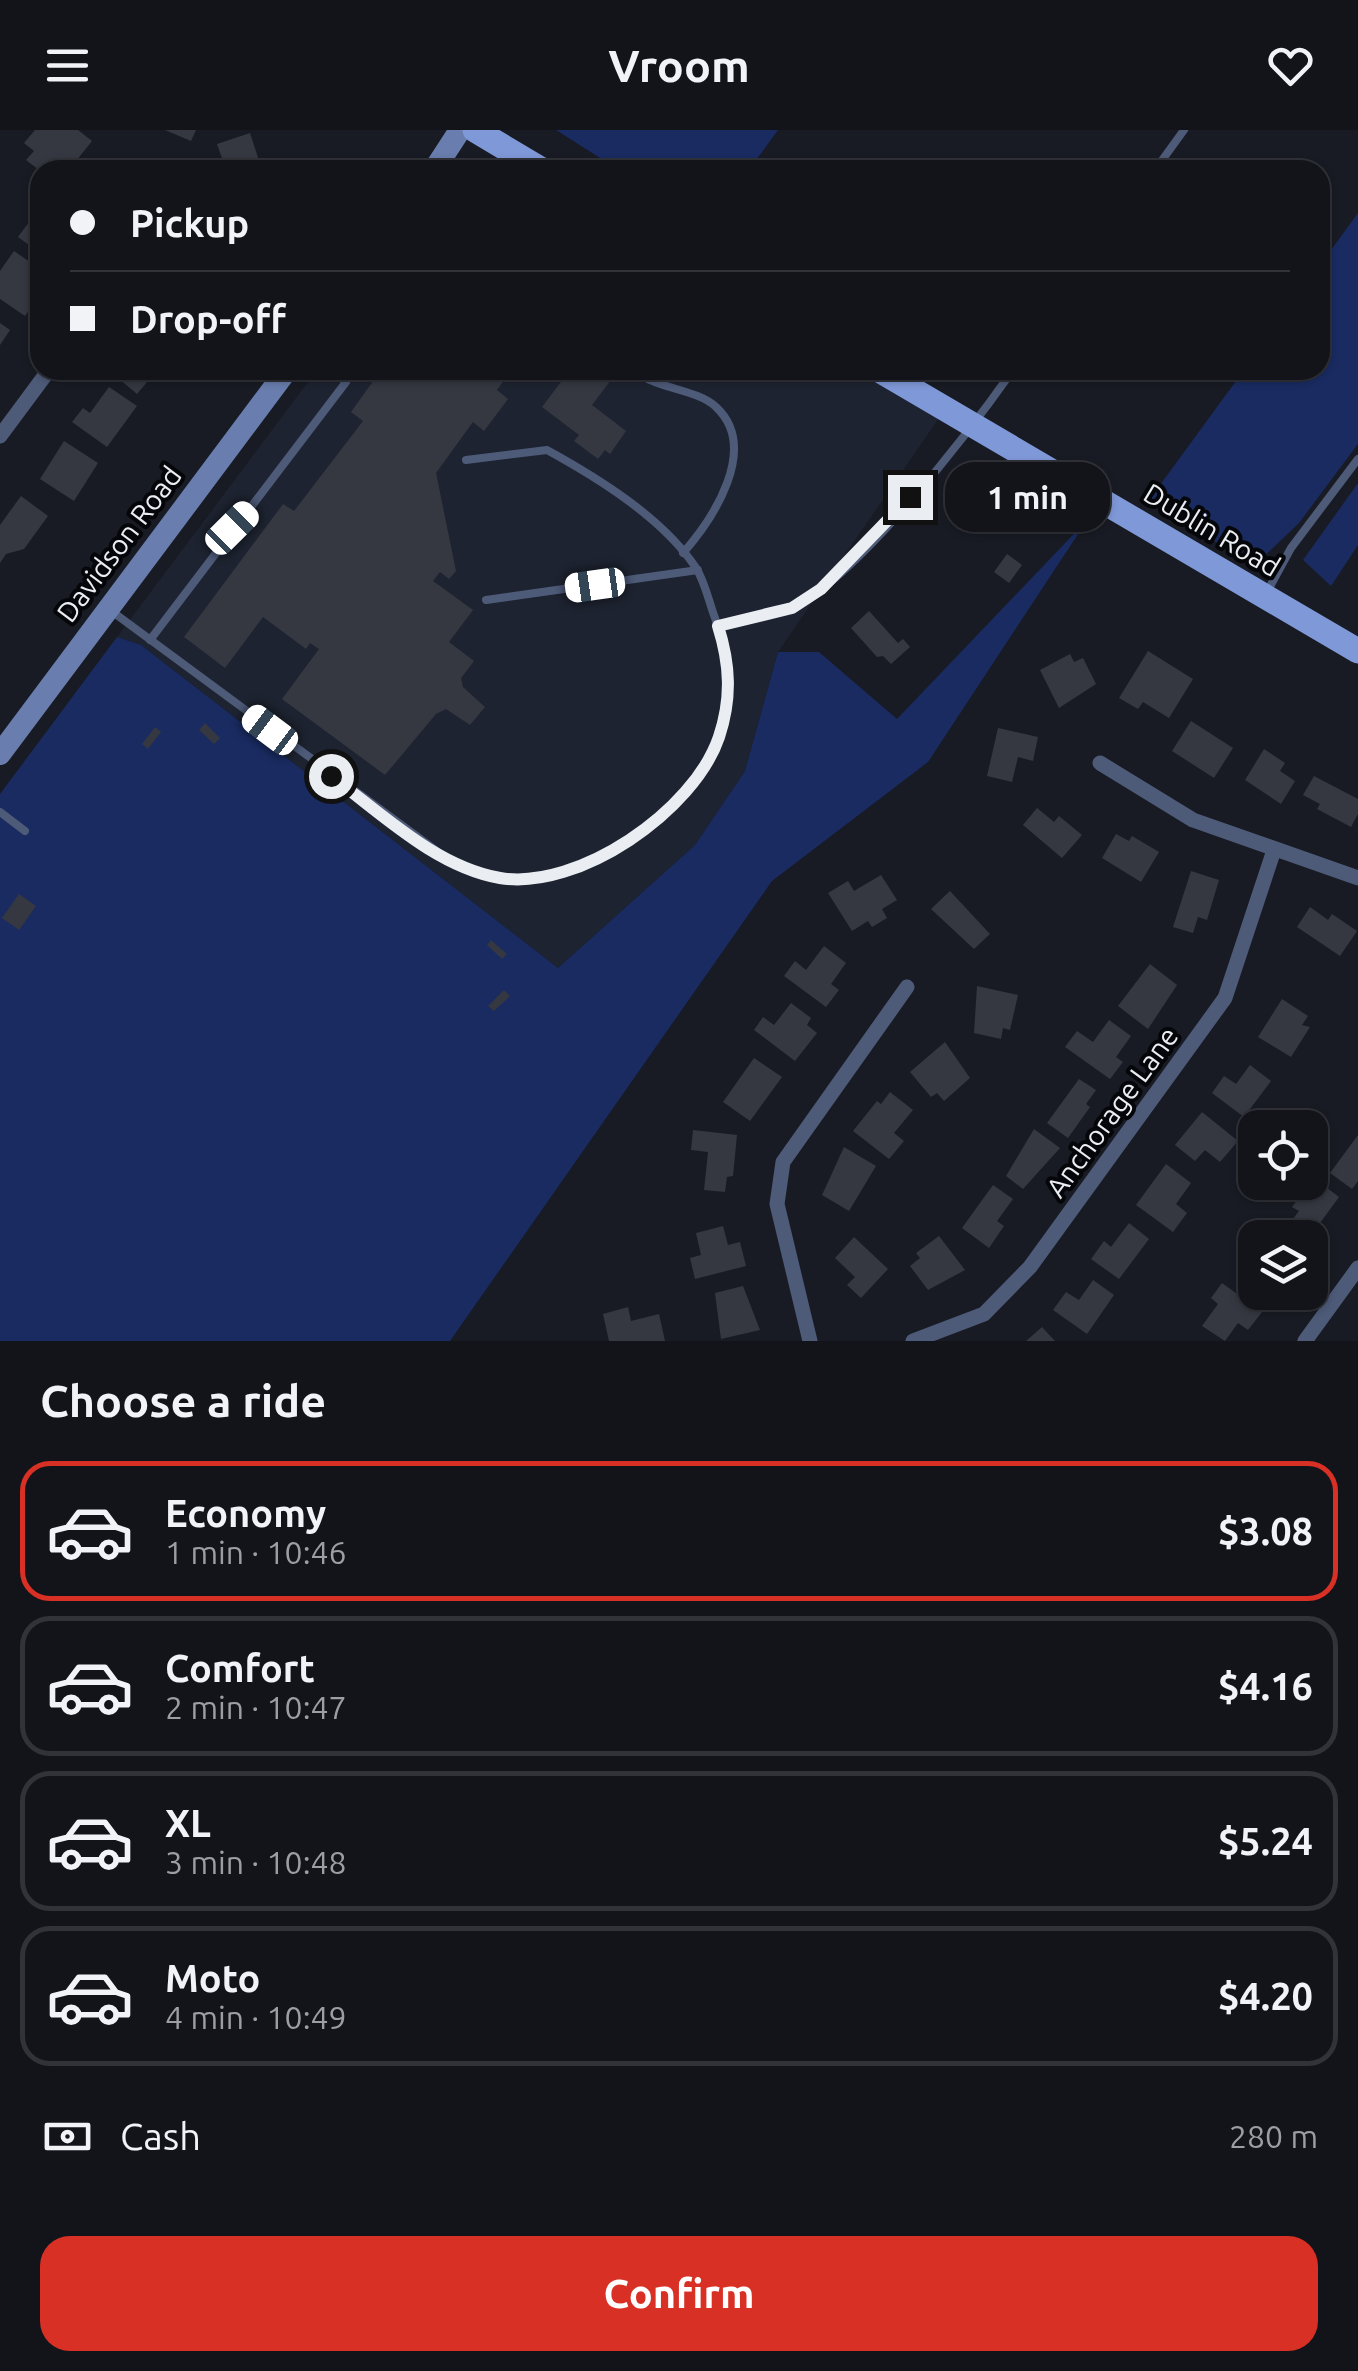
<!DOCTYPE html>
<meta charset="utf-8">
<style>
:root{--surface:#12141a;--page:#1b1d23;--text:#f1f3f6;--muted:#9c9ea2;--line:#313339;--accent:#d93025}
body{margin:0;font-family:Ubuntu,sans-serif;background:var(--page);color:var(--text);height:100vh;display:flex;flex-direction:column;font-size:38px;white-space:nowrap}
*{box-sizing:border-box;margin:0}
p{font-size:32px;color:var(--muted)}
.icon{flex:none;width:55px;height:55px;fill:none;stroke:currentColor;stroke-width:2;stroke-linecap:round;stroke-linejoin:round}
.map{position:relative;height:1211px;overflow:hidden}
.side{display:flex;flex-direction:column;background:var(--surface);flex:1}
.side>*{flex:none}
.guide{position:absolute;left:30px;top:30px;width:1300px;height:220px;border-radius:30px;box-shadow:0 2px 8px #0004,0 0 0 2px var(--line);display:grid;align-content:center;height:220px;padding:0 40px;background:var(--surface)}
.controls{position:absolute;left:1238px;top:980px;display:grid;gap:20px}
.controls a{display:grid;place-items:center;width:90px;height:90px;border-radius:20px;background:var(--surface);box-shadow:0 2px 8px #0004,0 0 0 2px var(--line);font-size:50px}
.end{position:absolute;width:45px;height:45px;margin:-22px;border:12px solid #eaedf2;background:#111;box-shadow:0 0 0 5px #111}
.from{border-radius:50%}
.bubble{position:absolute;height:70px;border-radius:30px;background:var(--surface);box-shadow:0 2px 8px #0004,0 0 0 2px var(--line);font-size:32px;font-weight:600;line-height:70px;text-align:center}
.car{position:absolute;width:30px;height:60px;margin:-30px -15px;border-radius:12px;box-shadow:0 0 8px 2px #0007;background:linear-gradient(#fff 24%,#345 0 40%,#fff 0 76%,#345 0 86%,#fff 0)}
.guide b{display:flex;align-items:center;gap:35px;height:95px;font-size:38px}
.guide b+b{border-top:2px solid var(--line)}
.guide i{width:25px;height:25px;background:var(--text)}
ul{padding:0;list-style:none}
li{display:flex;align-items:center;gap:30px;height:140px;margin:0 20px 15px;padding:0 20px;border:5px solid var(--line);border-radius:30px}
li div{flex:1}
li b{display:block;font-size:38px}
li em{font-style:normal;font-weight:600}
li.on{border-color:var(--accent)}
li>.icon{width:90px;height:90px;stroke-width:1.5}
h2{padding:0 40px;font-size:45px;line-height:120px}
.pay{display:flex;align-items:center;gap:25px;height:110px;padding:0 40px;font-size:38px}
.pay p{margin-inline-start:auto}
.cta{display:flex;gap:20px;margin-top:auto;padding:20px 40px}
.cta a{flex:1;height:115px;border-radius:30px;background:var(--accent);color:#fff;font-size:40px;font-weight:600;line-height:115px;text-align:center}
header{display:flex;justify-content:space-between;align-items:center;height:130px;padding:0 40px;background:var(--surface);font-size:45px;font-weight:600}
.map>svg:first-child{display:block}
.built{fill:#1d2330}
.green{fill:#192b61}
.building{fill:#353841}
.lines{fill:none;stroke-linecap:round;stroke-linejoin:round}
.lane{stroke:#4d5a78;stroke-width:8}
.street{stroke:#4d5a78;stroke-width:15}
.secondary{stroke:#697dae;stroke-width:22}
.primary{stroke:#7f98d8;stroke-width:25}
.route{stroke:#eaedf2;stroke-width:12}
.labels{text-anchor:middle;stroke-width:8;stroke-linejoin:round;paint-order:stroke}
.street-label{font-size:28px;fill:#eaedf2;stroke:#050609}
</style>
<header><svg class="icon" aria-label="menu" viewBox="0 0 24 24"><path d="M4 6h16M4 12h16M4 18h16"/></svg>Vroom<svg class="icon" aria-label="heart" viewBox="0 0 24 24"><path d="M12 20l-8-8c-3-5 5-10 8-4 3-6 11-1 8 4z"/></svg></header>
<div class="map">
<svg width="1358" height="1211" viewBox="0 0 1358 1211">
<rect width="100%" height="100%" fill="#181b23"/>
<polygon class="built" points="317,240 856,240 939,288 778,522 745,641 695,715 558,838 141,515 117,507"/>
<g class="green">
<polygon points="556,0 778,0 749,40 619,40"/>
<polygon points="1358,83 1358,314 1299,393 1254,436 1149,370 1244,240 1320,240 1320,135"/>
<polygon points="1358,353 1358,415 1331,456 1303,430"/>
<polygon points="1088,389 928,632 772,751 450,1211 0,1211 0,664 117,507 141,515 558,838 695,715 745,641 778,522 819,522 897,589"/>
</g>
<g class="building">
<polygon points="35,0 78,0 92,11 72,36 77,40 39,40 26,30 34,21 24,13"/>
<polygon points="165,0 196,0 191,11"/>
<polygon points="250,3 262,40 226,40 217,14"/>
<polygon points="1018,29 1030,40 1007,40"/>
<polygon points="40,77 40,123 18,107"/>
<polygon points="14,121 40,139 40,165 25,186 0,169 0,141"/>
<polygon points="0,193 10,200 0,215"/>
<polygon points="114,240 157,240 137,264 112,243"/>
<polygon points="381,240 511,240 497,260 508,269 484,301 473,292 436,343 456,441 449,449 440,442 433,451 473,480 449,512 474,531 461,548 463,557 485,577 470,595 446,579 436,584 385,645 282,569 319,519 310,513 306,519 263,487 225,538 184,507 283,374 294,381 363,291 351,282"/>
<polygon points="570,240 617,242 592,275 626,301 610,324 605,320 598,329 574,311 579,305 542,277"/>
<polygon points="109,257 137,276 107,317 72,292 83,278 90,283"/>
<polygon points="64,311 98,333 74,371 40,349"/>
<polygon points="21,366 48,386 24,419 6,424 0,433 0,395"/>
<polygon points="1007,424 1022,435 1009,453 994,442"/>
<polygon points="869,481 898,513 903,509 910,517 891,534 883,526 877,527 851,498"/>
<polygon points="1148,521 1193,549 1169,588 1143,572 1138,579 1119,568"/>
<polygon points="1070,524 1074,532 1083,528 1096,554 1059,578 1040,540"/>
<polygon points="1191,591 1233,618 1214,648 1172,621"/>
<polygon points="205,593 220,608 214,614 199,600"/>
<polygon points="155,597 161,602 148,619 142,614"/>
<polygon points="998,598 1038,607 1033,631 1018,627 1012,652 987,646"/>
<polygon points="1264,619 1285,633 1280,641 1295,651 1281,674 1245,650"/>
<polygon points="1314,646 1358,669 1358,684 1351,697 1317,679 1320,674 1303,665"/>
<polygon points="1037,678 1054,692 1059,686 1082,705 1062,728 1023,695"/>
<polygon points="1116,704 1129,711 1132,706 1159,722 1141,752 1102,728"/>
<polygon points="1191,741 1219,750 1207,790 1198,787 1193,803 1173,797"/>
<polygon points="881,745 897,770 882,779 887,788 872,797 868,791 852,801 828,763 848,751 854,761"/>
<polygon points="950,761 990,804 974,819 931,779"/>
<polygon points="19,764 36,776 19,800 2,788"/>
<polygon points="1310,777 1328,790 1332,784 1357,801 1340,826 1297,797"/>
<polygon points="491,810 507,824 502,829 487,815"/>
<polygon points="824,816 846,833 831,854 839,860 826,877 784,846 795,831 806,840"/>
<polygon points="1150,834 1177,855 1148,899 1118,876"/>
<polygon points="977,856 1018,865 1010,900 1003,898 1001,909 974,903"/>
<polygon points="504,860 510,866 494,881 488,876"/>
<polygon points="1282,869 1308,886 1302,895 1310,897 1291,927 1258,907"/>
<polygon points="791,873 811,888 807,895 817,903 795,931 754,900 763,887 774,895"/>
<polygon points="1109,890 1131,906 1116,927 1123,932 1110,949 1065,917 1077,901 1093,912"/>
<polygon points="945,912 970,948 944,971 937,963 931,967 910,942"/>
<polygon points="754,928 782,947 750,991 723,972"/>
<polygon points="1250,935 1271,951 1244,987 1212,963 1224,946 1236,954"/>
<polygon points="1079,949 1096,960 1086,974 1090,977 1068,1008 1047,993"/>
<polygon points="890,962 913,980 894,1003 904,1011 889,1029 853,1001 877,971 881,974"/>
<polygon points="1202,982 1238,1011 1220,1032 1205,1020 1195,1031 1175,1015"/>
<polygon points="1034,999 1060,1018 1023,1059 1006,1046"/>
<polygon points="693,1000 737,1005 733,1046 727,1047 725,1062 704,1060 708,1022 691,1020"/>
<polygon points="1358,1005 1358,1051 1352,1059 1330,1043"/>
<polygon points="844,1017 876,1036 849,1081 822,1065"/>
<polygon points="1166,1034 1191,1053 1176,1074 1187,1083 1173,1102 1136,1075"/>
<polygon points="1314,1048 1339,1067 1320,1093 1326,1098 1313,1116 1310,1108 1302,1108 1287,1097 1299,1081 1292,1077"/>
<polygon points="993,1055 1013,1069 997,1091 1004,1096 989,1118 962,1098"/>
<polygon points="1129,1093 1149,1109 1119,1149 1091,1129 1104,1111 1111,1117"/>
<polygon points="723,1096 728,1115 740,1112 746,1136 695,1149 690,1128 701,1125 696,1103"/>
<polygon points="939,1106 965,1140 928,1160 910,1136 920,1128 916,1123"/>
<polygon points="854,1107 888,1139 861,1168 847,1155 855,1147 835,1128"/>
<polygon points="1093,1150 1114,1165 1087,1204 1053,1180 1066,1162 1079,1170"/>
<polygon points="1222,1153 1262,1182 1248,1200 1238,1193 1225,1211 1202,1196 1218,1174 1211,1168"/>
<polygon points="743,1156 760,1200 721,1209 715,1163"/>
<polygon points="628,1177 631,1191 659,1184 665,1211 609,1211 603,1184"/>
<polygon points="1042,1197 1055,1211 1026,1211"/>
</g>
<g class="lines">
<g class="lane">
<polyline points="1155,40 1184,0"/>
<path d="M644,247c20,12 56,14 72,30 44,41 -3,112 -33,146"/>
<polyline points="1267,462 1291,418 1358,329"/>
<polyline points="486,470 698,440"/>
<path d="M110,480l335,247c17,7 37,19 57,21 36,5 78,-11 109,-28 89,-49 140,-132 104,-232 -6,-16 -10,-36 -19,-50 -33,-50 -98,-90 -149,-118l-81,10"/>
<path d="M718,496c24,-6 53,-9 75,-19 65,-30 177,-176 220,-237"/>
<polyline points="150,510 346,252 333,240"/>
<polyline points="0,682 25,701"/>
</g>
<g class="street">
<polyline points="0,306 49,240"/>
<polyline points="1100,633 1193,690 1358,748"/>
<polyline points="810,1211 777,1074 783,1032 907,857"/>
<polyline points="913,1211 984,1184 1030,1137 1225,868 1274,720"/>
<polyline points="1305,1211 1358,1138"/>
</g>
<g class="secondary">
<polyline points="434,40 460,0"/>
<polyline points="0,624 287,240"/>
</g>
<g class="primary">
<polyline points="475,0 542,40"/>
<polyline points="879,240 1358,521"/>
</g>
</g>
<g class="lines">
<path class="route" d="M331,646c50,37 105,91 169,102 78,13 194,-67 219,-141 13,-39 11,-73 -1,-111l74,-18 29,-19 89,-92"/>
</g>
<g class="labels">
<g class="street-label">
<text transform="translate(1212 400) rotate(31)" y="10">Dublin Road</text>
<text transform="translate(119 414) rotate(-53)" y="10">Davidson Road</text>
<text transform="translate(1112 982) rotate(-54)" y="10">Anchorage Lane</text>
</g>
</g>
</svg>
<div class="controls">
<a><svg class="icon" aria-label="locate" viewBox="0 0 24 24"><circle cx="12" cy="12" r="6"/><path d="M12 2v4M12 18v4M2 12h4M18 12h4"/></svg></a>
<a><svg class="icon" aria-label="layers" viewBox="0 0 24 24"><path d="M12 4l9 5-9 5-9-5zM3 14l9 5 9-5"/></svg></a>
</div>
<i class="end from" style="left:331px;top:646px"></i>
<i class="end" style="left:910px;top:367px"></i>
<div class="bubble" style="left:945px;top:332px;width:165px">1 min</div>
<i class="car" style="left:232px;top:398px;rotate:45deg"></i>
<i class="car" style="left:595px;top:455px;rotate:262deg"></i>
<i class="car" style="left:270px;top:600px;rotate:307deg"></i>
<div class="guide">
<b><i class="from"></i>Pickup</b>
<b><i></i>Drop-off</b>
</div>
</div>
<section class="side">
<h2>Choose a ride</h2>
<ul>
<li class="on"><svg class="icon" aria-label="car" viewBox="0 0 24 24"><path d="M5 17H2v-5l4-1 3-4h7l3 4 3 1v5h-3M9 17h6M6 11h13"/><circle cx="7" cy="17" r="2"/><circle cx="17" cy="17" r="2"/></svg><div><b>Economy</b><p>1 min · 10:46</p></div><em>$3.08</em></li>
<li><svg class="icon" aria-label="car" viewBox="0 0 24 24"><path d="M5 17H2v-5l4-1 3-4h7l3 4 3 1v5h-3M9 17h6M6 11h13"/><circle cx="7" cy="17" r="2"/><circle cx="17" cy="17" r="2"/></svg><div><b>Comfort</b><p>2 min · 10:47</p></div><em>$4.16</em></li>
<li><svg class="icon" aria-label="car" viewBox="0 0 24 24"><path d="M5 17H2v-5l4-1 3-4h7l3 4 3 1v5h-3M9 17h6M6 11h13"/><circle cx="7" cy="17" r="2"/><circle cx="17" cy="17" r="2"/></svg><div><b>XL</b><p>3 min · 10:48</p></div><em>$5.24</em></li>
<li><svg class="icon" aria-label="car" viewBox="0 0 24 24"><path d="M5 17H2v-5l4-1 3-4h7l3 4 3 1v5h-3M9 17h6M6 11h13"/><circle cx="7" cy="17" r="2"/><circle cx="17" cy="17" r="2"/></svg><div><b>Moto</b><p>4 min · 10:49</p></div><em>$4.20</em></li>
</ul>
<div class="pay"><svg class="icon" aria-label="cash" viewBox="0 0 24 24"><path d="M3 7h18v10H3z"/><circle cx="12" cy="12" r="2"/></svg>Cash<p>280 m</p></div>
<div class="cta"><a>Confirm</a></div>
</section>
